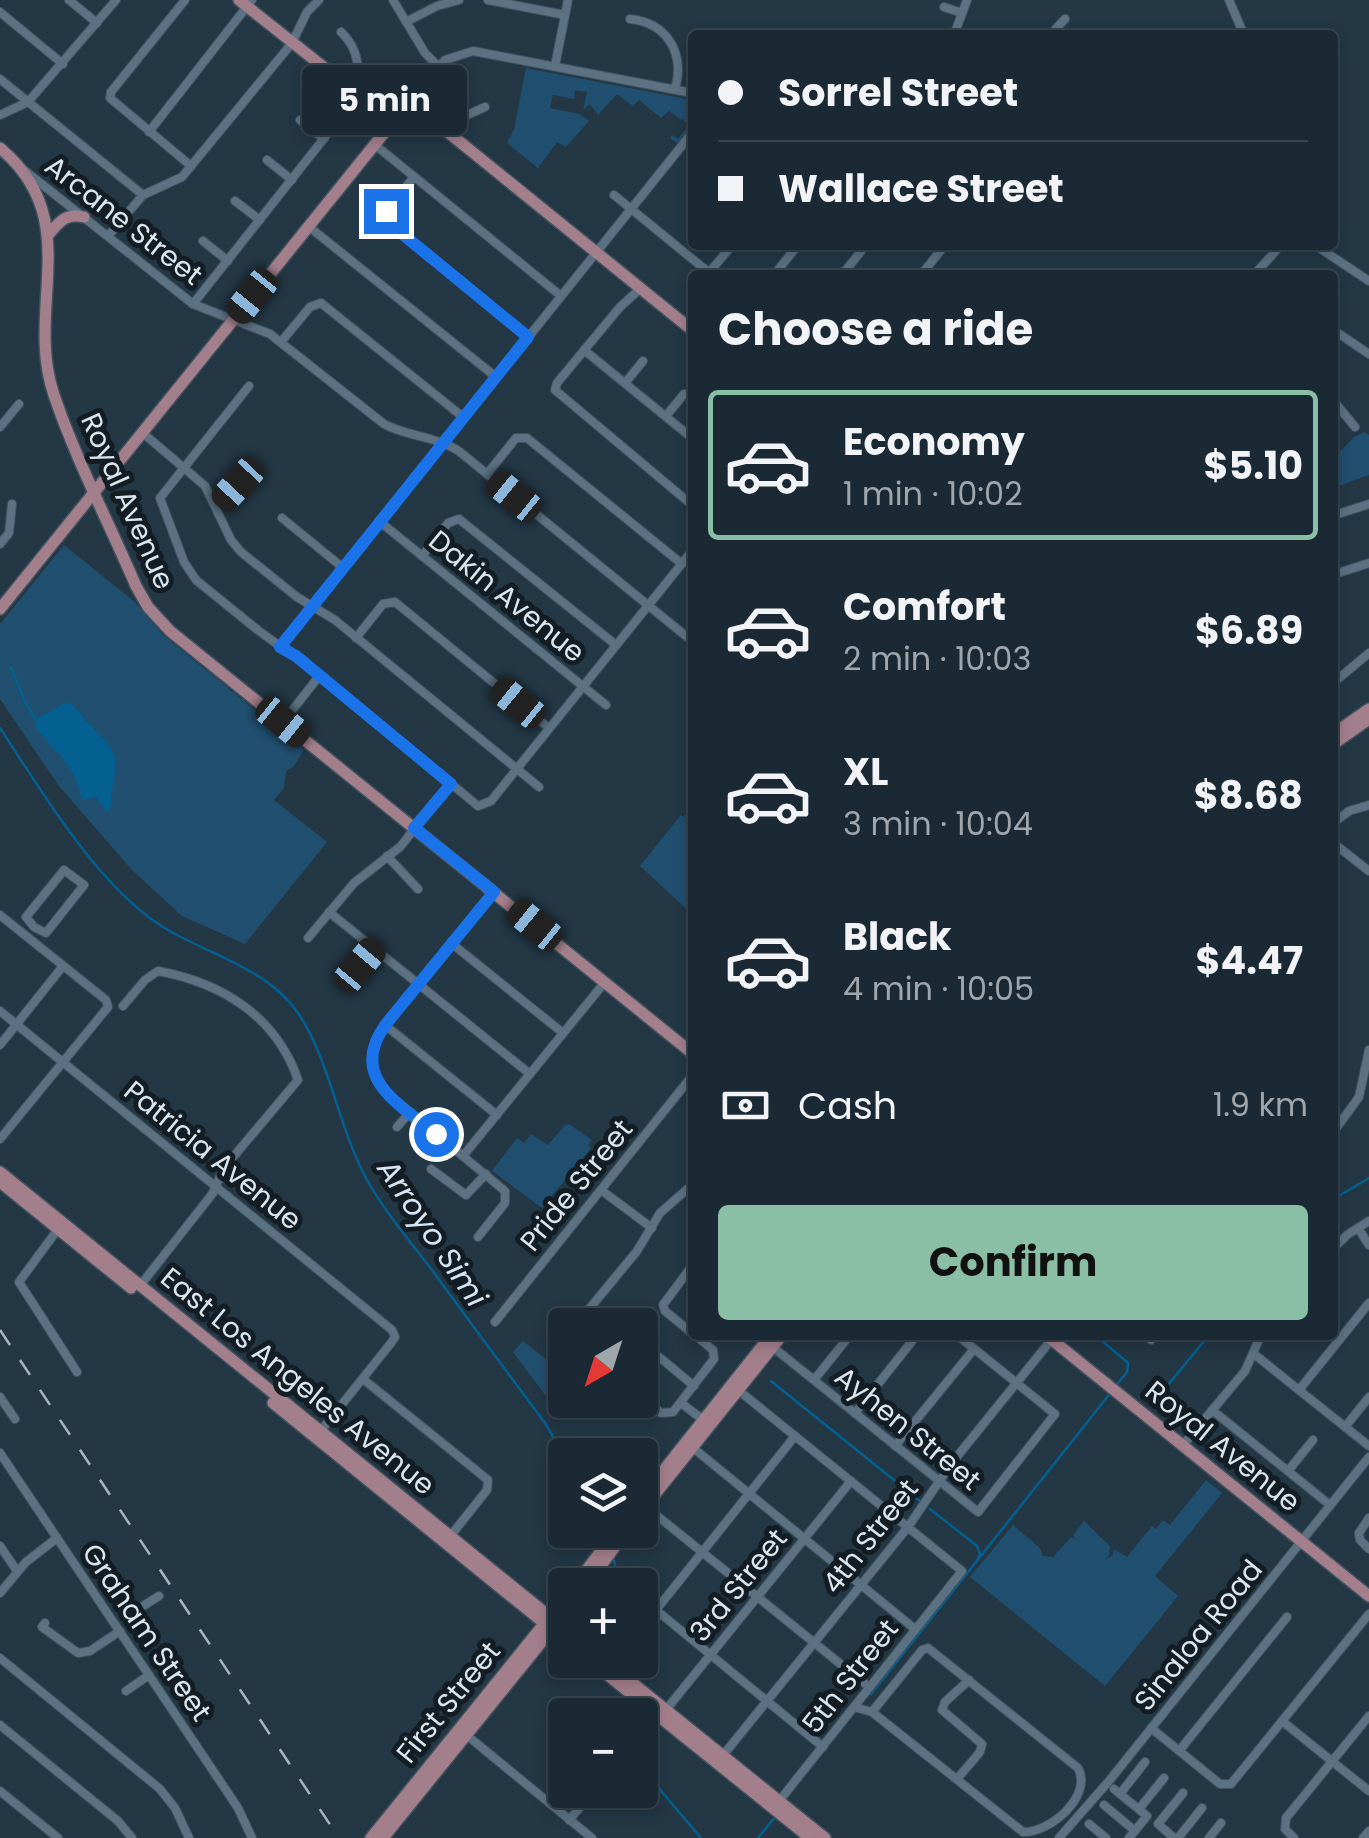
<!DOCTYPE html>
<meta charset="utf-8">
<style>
:root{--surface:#1a2934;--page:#23313c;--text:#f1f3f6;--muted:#9fa6ac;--line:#38454f;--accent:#8abfa5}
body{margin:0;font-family:Poppins,sans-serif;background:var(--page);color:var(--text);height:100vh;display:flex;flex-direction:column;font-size:38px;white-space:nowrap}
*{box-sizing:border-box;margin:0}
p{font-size:32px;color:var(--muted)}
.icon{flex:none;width:55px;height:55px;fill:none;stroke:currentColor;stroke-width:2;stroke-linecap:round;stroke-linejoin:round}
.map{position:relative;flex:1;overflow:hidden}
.drawer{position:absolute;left:688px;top:270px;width:650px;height:1070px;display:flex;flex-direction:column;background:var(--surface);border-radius:10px;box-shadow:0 5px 15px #0003,0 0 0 2px var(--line)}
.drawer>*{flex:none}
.banner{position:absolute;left:688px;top:30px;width:650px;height:220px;border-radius:10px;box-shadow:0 5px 15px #0003,0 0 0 2px var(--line);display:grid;align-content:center;height:220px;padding:0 30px;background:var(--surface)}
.needle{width:65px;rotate:219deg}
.controls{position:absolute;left:548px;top:1308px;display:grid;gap:20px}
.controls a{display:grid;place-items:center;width:110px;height:110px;border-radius:10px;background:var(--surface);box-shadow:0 5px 15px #0003,0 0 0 2px var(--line);font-size:50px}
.end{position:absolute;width:45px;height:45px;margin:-22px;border:12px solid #1a73e8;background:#fff;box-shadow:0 0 0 5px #fff}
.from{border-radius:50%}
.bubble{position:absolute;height:70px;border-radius:10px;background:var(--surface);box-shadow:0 5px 15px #0003,0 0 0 2px var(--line);font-size:32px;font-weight:700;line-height:70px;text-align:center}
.car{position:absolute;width:30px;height:60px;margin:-30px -15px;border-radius:12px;box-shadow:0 0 8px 2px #0007;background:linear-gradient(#222 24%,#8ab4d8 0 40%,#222 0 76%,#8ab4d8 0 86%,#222 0)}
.banner b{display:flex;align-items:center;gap:35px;height:95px;font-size:38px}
.banner b+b{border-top:2px solid var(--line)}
.banner i{width:25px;height:25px;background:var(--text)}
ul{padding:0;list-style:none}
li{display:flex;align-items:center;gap:30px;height:150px;margin:0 20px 15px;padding:0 10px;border:5px solid transparent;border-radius:10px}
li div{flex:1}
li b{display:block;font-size:38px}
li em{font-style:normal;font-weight:700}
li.current{border-color:var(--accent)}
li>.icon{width:90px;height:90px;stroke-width:1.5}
h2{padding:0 30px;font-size:45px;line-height:120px}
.pay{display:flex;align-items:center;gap:25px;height:110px;padding:0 30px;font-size:38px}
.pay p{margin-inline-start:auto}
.primary-button{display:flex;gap:20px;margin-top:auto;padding:20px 30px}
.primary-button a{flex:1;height:115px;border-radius:10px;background:var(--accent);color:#111;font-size:40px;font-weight:700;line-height:115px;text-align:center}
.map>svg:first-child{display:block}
.green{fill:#214f6f}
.water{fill:#046091}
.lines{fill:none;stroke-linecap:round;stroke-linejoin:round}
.stream{stroke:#046091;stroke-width:2.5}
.minor-casing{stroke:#41525e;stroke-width:10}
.major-casing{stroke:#41525e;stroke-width:14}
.minor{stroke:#5c7182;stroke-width:8}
.major{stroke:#a37f8c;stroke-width:11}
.rail{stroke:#a7b5c0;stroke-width:2.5;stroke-dasharray:18 18;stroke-linecap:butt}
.route{stroke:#1a73e8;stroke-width:12}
.labels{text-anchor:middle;stroke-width:10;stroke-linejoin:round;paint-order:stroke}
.street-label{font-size:28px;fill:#dbe7f0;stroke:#141d24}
.water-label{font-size:30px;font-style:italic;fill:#d5e7f5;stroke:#141d24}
</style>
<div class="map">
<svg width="1369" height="1838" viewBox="0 0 1369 1838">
<rect width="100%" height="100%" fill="#233745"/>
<g class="green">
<polygon points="526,68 692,100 692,126 678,144 670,138 672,135 678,139 688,126 683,119 681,120 669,111 661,118 639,100 633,106 617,94 598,115 590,104 583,110 587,92 575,90 574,99 553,95 550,108 580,114 589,121 566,147 557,142 538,168 507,143 514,129"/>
<polygon points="1364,432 1369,435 1369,475 1333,488 1333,451 1342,450 1354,437"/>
<polygon points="64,545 135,602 163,635 304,750 293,767 286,771 284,788 274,800 327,842 245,944 182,916 131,869 59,786 0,699 0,624"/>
<polygon points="692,806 692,914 640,866 681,815 684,817"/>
<polygon points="569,1124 592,1140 588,1145 591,1148 542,1208 492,1171 517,1138 524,1143 531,1134 548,1145 564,1126"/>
<polygon points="523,1341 551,1363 546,1389 551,1396 561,1397 554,1407 513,1352"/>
<polygon points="1206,1480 1222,1493 1155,1576 1178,1596 1105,1686 970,1577 1013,1525 1040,1548 1043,1556 1053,1557 1071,1537 1075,1539 1073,1535 1084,1521 1110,1546 1109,1555 1105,1559 1112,1556 1114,1549 1127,1557 1152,1526 1156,1529 1163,1520 1170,1525"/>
</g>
<path class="water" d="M67,702c12,7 14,14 23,23 38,36 23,34 21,81l-4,7 -11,-16 -14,3c-9,-37 -22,-44 -46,-71v-10z"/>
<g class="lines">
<g class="stream">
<polyline points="11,667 26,704 36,719"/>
<path d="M0,728c41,62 90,145 150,190 48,36 116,45 150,98 29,44 39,112 66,162 18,33 43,62 66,92 37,51 75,102 113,153l20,34"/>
<polyline points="1332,1200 1369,1178"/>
<polyline points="1095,1335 1128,1363 1127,1372 1118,1383"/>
<polyline points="771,1381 920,1501"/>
<polyline points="1167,1386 1209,1335"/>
<polyline points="930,1509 977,1546 980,1554 977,1561"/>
<polyline points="613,1555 619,1585"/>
<polyline points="627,1660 629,1673"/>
<polyline points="871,1694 1108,1396"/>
<polyline points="632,1701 634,1715"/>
<polyline points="640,1748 661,1791 701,1838"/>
<polyline points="758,1838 775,1817"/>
</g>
<g class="minor-casing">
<g id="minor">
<polyline points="69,0 97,23"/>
<polyline points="185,0 111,92 110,98 191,166"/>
<polyline points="393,0 425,53 438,66"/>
<polyline points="488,0 565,15"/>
<polyline points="1229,0 1244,35"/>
<polyline points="944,7 962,13"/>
<polyline points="0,12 63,64"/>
<path d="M630,19c38,4 55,35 45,70"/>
<polyline points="406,22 437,6 459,0"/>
<polyline points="954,35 967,0"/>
<polyline points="1050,35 1065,19"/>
<polyline points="555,66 568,0"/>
<polyline points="0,79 143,195"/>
<polyline points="409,102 445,60 473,51 692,93"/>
<polyline points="0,115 28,102 116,0"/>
<polyline points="300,120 324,139"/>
<polyline points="149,132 252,0"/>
<polyline points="450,133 467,115 485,107"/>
<polyline points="374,144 561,296"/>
<polyline points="267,160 292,180"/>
<path d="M24,170l169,134 77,30 114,90c24,13 53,12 76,28l232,189"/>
<polyline points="414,177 386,211 387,221 528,337"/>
<polyline points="614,195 712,275"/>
<polyline points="235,201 260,220"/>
<polyline points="308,226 496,377"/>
<polyline points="108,236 143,195 182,177 292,43 307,12 319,0"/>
<polyline points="203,241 228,261"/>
<polyline points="1315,245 1369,281"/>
<polyline points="709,273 732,245"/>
<polyline points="774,275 798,245"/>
<polyline points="842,275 866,245"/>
<polyline points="921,275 945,245"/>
<polyline points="1254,275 1281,245"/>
<polyline points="641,288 620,307 557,383 555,390 692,505"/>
<path d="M193,304l155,-196c12,-27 16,-54 -7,-76"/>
<polyline points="1332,329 1369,354"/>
<polyline points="281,342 310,307 321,303 463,417"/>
<polyline points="584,350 692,438"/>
<polyline points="625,383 643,361"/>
<polyline points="249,386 160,498 184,562 196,580 259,631 320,675 478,806 491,801 692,551"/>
<polyline points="1332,399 1355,427"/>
<polyline points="666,416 684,394"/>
<polyline points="0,427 19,404"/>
<polyline points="144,434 205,486 231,540 241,552 297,597 335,620 539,787"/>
<polyline points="487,474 516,438 527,438 682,564"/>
<polyline points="217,506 237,484"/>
<polyline points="1332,516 1369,504"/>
<polyline points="282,518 342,567"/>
<polyline points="379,521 606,705"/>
<polyline points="0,544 9,533 12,504"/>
<polyline points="422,556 448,523 459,519 616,645"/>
<polyline points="1332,575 1369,563"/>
<polyline points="356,638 383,604 395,602 549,728"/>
<polyline points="280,647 692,133"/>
<polyline points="1332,684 1369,653"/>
<polyline points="283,722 320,675"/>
<polyline points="1332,824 1349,811 1369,805"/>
<polyline points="1332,842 1369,871"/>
<polyline points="387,856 418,889"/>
<polygon points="64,870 84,885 46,933 34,927 26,917"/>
<polyline points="329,912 530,1074"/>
<polyline points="0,915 106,1000 108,1007 0,1139"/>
<polyline points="308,938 354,883 400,847 451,783"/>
<polyline points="451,943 563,1033"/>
<polyline points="346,982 374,948"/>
<path d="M123,1006l22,-26 13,-9c64,12 118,45 140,109l-75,89 -10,24 -74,94"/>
<polyline points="0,1011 392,1330 395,1337 391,1343 319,1433"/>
<polyline points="385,1025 497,1115"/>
<polyline points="0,1045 63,966"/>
<polyline points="397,1127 410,1112"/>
<polyline points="1332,1134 1359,1097 1369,1050"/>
<polyline points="463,1156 605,982"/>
<polyline points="431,1169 466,1195 486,1174"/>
<polyline points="601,1190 652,1228"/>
<polyline points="1358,1228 1369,1245"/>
<polyline points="58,1229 19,1282 77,1372"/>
<path d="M478,1237l27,-34v-12l-122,-101c-16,-23 -13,-44 2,-65l109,-133"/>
<polyline points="1332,1250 1347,1235 1369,1221"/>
<polyline points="692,1266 663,1305 665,1311 692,1333"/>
<polyline points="495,1322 692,1076"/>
<polyline points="576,1325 637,1251 660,1213 692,1185"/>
<polyline points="1145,1335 1151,1340"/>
<polyline points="640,1341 694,1386"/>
<polyline points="769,1344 978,1512 1055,1414 957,1335"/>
<polyline points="1254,1354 1369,1446"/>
<polyline points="363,1379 488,1480 487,1490 448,1539"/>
<polyline points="814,1380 850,1335"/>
<polyline points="557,1387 557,1361 565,1339"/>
<polyline points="738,1390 962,1571 776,1805"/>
<polyline points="1299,1390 1369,1303"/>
<polyline points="640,1395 661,1413 673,1412 714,1359 713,1350 695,1335"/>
<polyline points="0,1397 15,1419"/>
<polyline points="681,1403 706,1422"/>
<polyline points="1212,1410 1330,1505"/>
<polyline points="855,1413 917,1335"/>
<polyline points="1345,1427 1369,1397"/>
<polyline points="795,1436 656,1610 823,1747"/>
<polyline points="1183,1445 1245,1371 1261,1335"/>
<polyline points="895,1446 974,1349"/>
<polyline points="692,1447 915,1629"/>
<polyline points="0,1453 238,1808 252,1838"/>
<polyline points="1288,1471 1313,1440"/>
<polyline points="645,1506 869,1687"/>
<polyline points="1369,1518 1359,1533 1360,1540 1369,1549"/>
<polyline points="0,1546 17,1571"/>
<polyline points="0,1593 26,1562 57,1538"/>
<polyline points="143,1606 159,1596"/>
<polyline points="45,1623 42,1627 78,1653 90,1651 120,1631"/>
<polyline points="0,1658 160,1789 175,1808 189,1838"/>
<polyline points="126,1691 149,1675"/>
<path d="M854,1707l18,5 151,120c27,1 70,-36 55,-64l-150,-120 -6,2 -50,62"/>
<polyline points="665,1711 851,1481"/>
<polyline points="1282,1721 1369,1791"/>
<polyline points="0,1725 118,1821 132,1838"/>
<polyline points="1151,1728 1220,1784 1231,1784 1369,1614"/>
<polyline points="464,1733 592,1838"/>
<polyline points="1179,1751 1287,1617"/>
<polyline points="720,1759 908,1527 951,1464 1052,1339"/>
<polyline points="957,1779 980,1752 982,1744 942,1710 945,1702 969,1680"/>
<polyline points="1114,1789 1147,1816 1129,1838"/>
<polyline points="0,1791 58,1838"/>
<polyline points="1120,1794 1145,1762"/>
<polyline points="1104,1805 1135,1831"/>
<polyline points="1139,1809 1164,1778"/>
<polyline points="569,1820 595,1790"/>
<polyline points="1089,1824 1106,1838"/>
<polyline points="1059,1838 1109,1781 1369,1457"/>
<polyline points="1174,1838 1158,1824 1183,1793"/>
<polyline points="1178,1838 1202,1808"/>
<polyline points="1209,1838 1221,1823"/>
<polyline points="1294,1838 1285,1829 1286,1818 1369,1716"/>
<polyline points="1363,1838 1369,1831"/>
</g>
</g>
<g class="major-casing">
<g id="major">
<polyline points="239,0 326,69 396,94 418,108 692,330"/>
<path d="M0,148c86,72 24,160 54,247 22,65 55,128 82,191l12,21 22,24 522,422"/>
<path d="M49,234c11,-13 17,-21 35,-17"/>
<polyline points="0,609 409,102"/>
<polyline points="1332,735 1369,709"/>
<polyline points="1332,745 1369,719"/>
<polyline points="0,1172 565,1629"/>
<polyline points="0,1182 131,1288"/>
<polyline points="1046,1335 1369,1596"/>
<polyline points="273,1403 565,1640"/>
<polyline points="640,1500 771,1335"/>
<polyline points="640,1513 782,1335"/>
<polyline points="575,1585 617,1530"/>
<polyline points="587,1585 627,1530"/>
<polyline points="589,1660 810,1838"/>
<polyline points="604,1660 825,1838"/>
<polyline points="371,1838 565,1598"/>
<polyline points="383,1838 565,1613"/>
</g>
</g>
<use href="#minor" class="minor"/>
<use href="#major" class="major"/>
<polyline class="rail" points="0,1330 339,1838"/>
</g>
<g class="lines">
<path class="route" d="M386,211l3,12 139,114 -248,310 16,9 155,128 -37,44 80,64 -108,132c-39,53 13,80 50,110"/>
</g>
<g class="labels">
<g class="street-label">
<text transform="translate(124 220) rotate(38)" y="10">Arcane Street</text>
<text transform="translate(128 501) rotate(66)" y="10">Royal Avenue</text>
<text transform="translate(507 596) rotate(39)" y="10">Dakin Avenue</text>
<text transform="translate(213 1155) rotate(39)" y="10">Patricia Avenue</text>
<text transform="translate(576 1185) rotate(-51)" y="10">Pride Street</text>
<text transform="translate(298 1381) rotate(39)" y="10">East Los Angeles Avenue</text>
<text transform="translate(908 1428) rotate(39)" y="10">Ayhen Street</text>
<text transform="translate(1223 1446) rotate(39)" y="10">Royal Avenue</text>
<text transform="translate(870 1536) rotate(-52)" y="10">4th Street</text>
<text transform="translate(738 1585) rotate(-51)" y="10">3rd Street</text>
<text transform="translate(147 1632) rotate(56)" y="10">Graham Street</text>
<text transform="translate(1198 1635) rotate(-51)" y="10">Sinaloa Road</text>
<text transform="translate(850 1676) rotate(-52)" y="10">5th Street</text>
<text transform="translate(448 1702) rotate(-51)" y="10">First Street</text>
</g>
<g class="water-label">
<text transform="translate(432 1233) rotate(56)" y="10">Arroyo Simi</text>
</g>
</g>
</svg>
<div class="controls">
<a><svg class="needle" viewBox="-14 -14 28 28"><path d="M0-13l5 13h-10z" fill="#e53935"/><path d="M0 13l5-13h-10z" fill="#9fa6ac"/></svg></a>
<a><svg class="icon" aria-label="layers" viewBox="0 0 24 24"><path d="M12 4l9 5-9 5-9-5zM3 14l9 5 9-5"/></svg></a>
<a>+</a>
<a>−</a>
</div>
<i class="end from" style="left:436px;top:1134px"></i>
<i class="end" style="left:386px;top:211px"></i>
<div class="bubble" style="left:302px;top:65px;width:165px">5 min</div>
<i class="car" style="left:252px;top:296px;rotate:219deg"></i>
<i class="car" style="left:238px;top:484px;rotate:223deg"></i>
<i class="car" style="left:514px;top:496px;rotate:309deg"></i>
<i class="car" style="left:518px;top:703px;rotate:309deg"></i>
<i class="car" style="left:283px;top:722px;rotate:129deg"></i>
<i class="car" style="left:535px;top:925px;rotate:309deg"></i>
<i class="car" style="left:360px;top:965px;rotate:40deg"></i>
<div class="banner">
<b><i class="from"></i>Sorrel Street</b>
<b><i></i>Wallace Street</b>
</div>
<section class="drawer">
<h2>Choose a ride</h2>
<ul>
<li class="current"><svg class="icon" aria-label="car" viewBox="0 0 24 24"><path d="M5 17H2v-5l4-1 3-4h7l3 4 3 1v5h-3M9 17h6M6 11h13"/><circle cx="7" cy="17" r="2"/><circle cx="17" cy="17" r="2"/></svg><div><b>Economy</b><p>1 min · 10:02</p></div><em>$5.10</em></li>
<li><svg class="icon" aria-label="car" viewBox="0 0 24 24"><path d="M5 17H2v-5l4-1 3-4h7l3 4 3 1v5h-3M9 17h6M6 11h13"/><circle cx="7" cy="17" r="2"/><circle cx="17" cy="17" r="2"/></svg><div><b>Comfort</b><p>2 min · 10:03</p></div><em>$6.89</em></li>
<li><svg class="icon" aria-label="car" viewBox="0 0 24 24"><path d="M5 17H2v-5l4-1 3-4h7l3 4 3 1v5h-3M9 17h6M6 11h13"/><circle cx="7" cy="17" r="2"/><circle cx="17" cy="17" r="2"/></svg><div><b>XL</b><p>3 min · 10:04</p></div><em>$8.68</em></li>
<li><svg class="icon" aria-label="car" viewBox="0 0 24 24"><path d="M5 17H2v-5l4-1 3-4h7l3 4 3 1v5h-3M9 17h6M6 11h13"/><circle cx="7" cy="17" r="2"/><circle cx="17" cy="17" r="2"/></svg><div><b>Black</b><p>4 min · 10:05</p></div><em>$4.47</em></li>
</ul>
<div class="pay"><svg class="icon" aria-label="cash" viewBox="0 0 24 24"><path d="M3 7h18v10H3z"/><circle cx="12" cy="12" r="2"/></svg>Cash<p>1.9 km</p></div>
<div class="primary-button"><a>Confirm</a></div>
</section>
</div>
